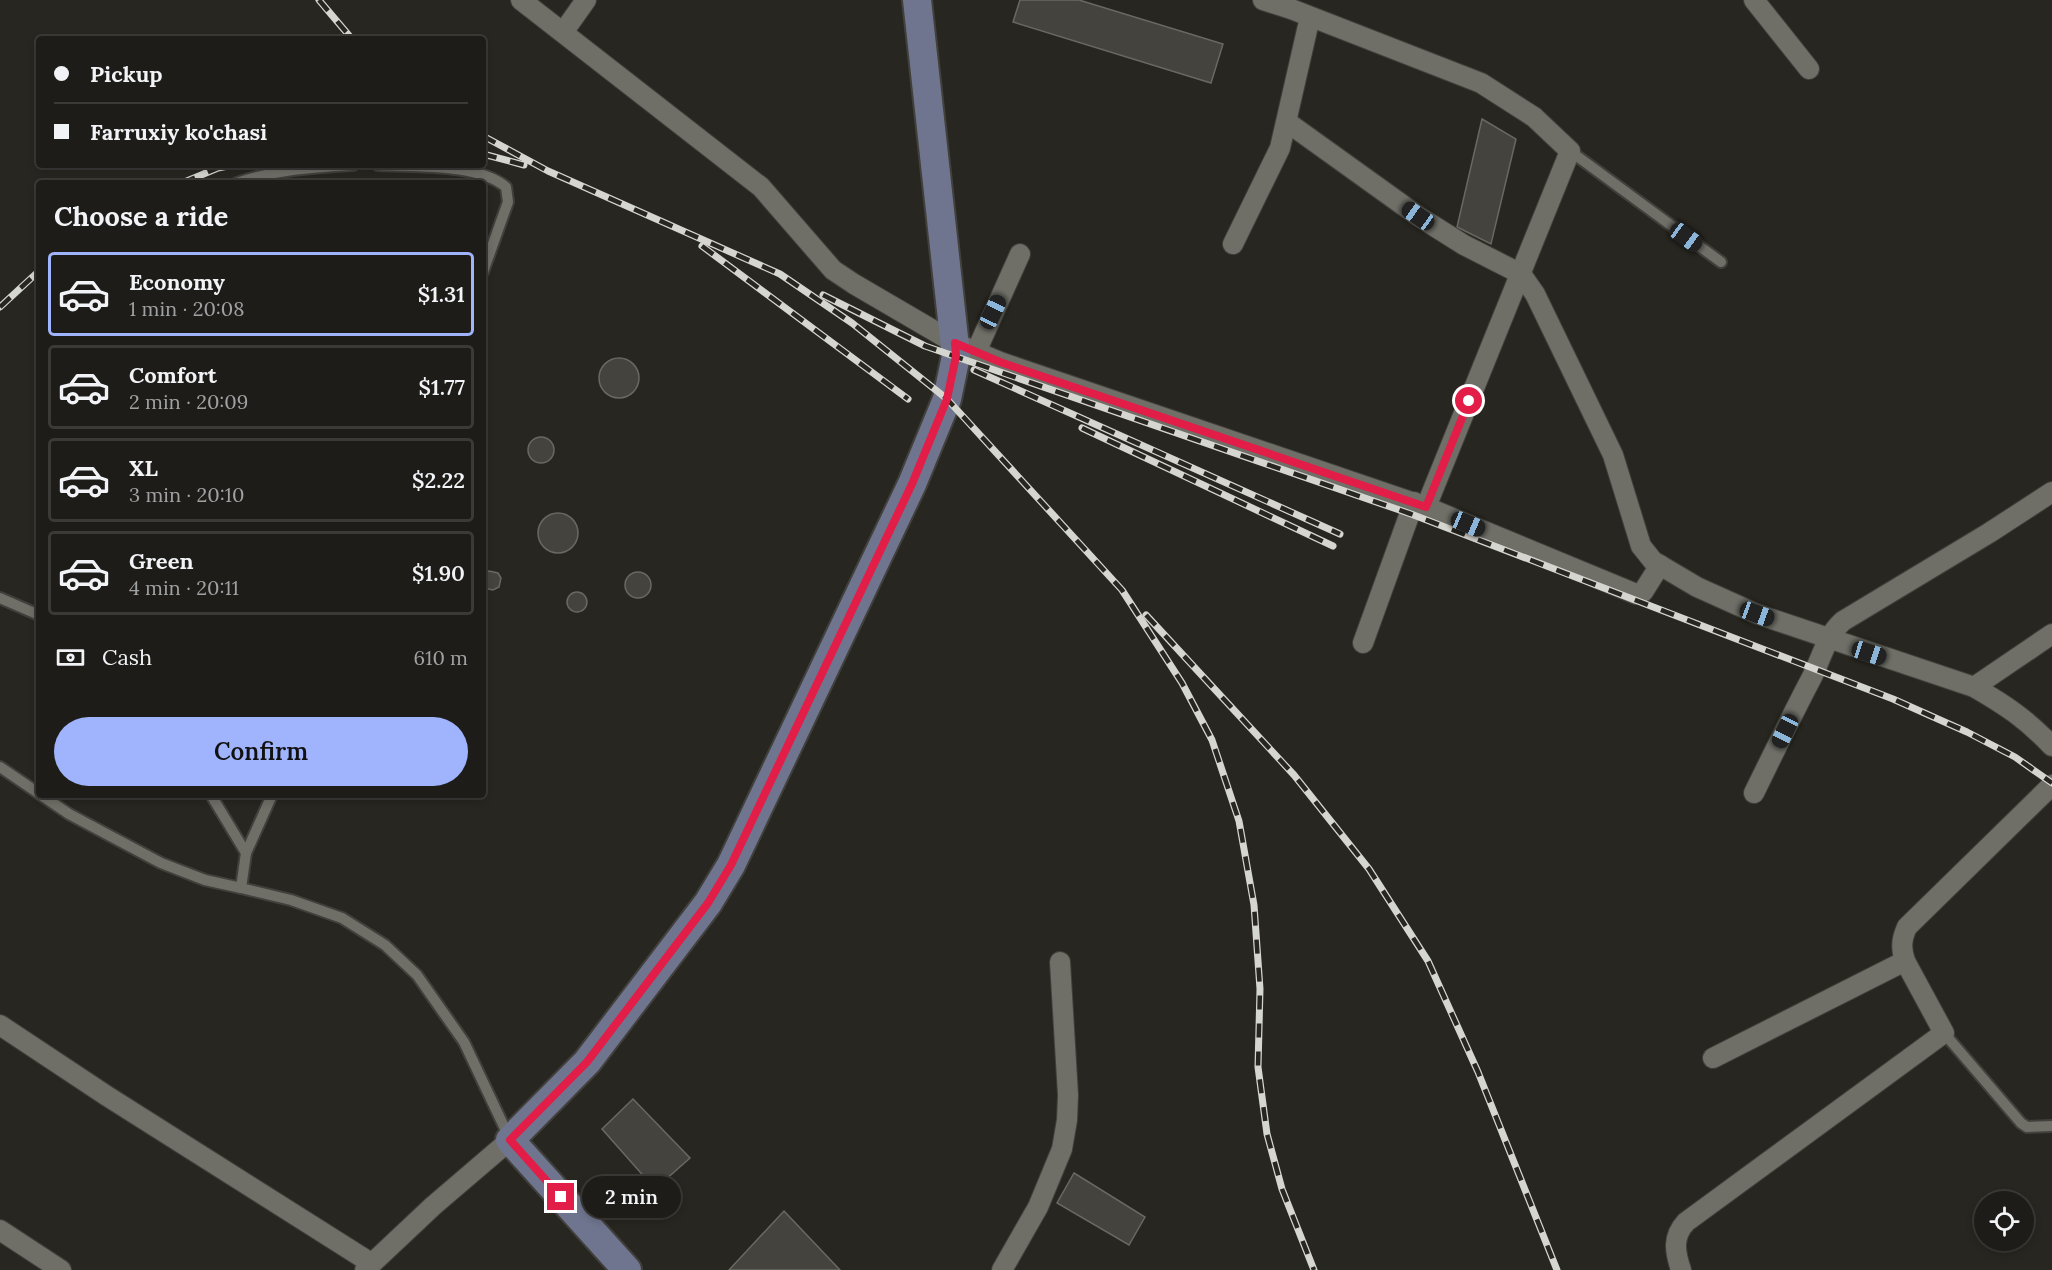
<!DOCTYPE html>
<meta charset="utf-8">
<style>
:root{--surface:#1d1c18;--page:#2a2925;--text:#f1f3f6;--muted:#a0a1a2;--line:#3b3a37;--accent:#a0b3fd}
body{margin:0;font-family:Lora,serif;background:var(--page);color:var(--text);height:100vh;display:flex;flex-direction:column;font-size:22px;white-space:nowrap}
*{box-sizing:border-box;margin:0}
p{font-size:20px;color:var(--muted)}
.icon{flex:none;width:33px;height:33px;fill:none;stroke:currentColor;stroke-width:2;stroke-linecap:round;stroke-linejoin:round}
.map{position:relative;flex:1;overflow:hidden}
.drawer{position:absolute;left:36px;top:180px;width:450px;height:618px;display:flex;flex-direction:column;background:var(--surface);border-radius:6px;box-shadow:0 3px 9px #0003,0 0 0 2px var(--line)}
.drawer>*{flex:none}
.top-card{position:absolute;left:36px;top:36px;width:450px;height:132px;border-radius:6px;box-shadow:0 3px 9px #0003,0 0 0 2px var(--line);display:grid;align-content:center;height:132px;padding:0 18px;background:var(--surface)}
.buttons{position:absolute;left:1974px;top:1191px;display:grid;gap:12px}
.buttons a{display:grid;place-items:center;width:60px;height:60px;border-radius:50%;background:var(--surface);box-shadow:0 3px 9px #0003,0 0 0 2px var(--line);font-size:30px}
.end{position:absolute;width:27px;height:27px;margin:-14px;border:8px solid #e11d48;background:#fff;box-shadow:0 0 0 3px #fff}
.from{border-radius:50%}
.bubble{position:absolute;height:42px;border-radius:21px;background:var(--surface);box-shadow:0 3px 9px #0003,0 0 0 2px var(--line);font-size:20px;font-weight:600;line-height:42px;text-align:center}
.car{position:absolute;width:18px;height:36px;margin:-18px -9px;border-radius:8px;box-shadow:0 0 4px 2px #0007;background:linear-gradient(#222 24%,#8ab4d8 0 40%,#222 0 76%,#8ab4d8 0 86%,#222 0)}
.top-card b{display:flex;align-items:center;gap:21px;height:57px;font-size:22px}
.top-card b+b{border-top:2px solid var(--line)}
.top-card i{width:15px;height:15px;background:var(--text)}
ul{padding:0;list-style:none}
li{display:flex;align-items:center;gap:18px;height:84px;margin:0 12px 9px;padding:0 6px;border:3px solid var(--line);border-radius:6px}
li div{flex:1}
li b{display:block;font-size:22px}
li em{font-style:normal;font-weight:600}
li.current{border-color:var(--accent)}
li>.icon{width:54px;height:54px;stroke-width:1.5}
h2{padding:0 18px;font-size:27px;line-height:72px}
.pay{display:flex;align-items:center;gap:15px;height:66px;padding:0 18px;font-size:22px}
.pay p{margin-inline-start:auto}
.button{display:flex;gap:12px;margin-top:auto;padding:12px 18px}
.button a{flex:1;height:69px;border-radius:36px;background:var(--accent);color:#111;font-size:24px;font-weight:600;line-height:69px;text-align:center}
.map>svg:first-child{display:block}
.building{fill:#44433d;stroke:#696861;stroke-width:1.5}
.lines{fill:none;stroke-linecap:round;stroke-linejoin:round}
.lane-casing{stroke:#41403c;stroke-width:14}
.street-casing{stroke:#41403c;stroke-width:22}
.secondary-casing{stroke:#41403c;stroke-width:32}
.lane{stroke:#6f6f68;stroke-width:10}
.street{stroke:#6f6f68;stroke-width:20}
.secondary{stroke:#6f758e;stroke-width:28}
.rail-casing{stroke:#d6d6d1;stroke-width:7}
.rail{stroke:#272620;stroke-width:4.5;stroke-dasharray:14;stroke-linecap:butt}
.route{stroke:#e11d48;stroke-width:8}
</style>
<div class="map">
<svg width="2052" height="1270" viewBox="0 0 2052 1270">
<rect width="100%" height="100%" fill="#272620"/>
<g class="building">
<polygon points="1020,0 1079,0 1223,44 1211,83 1013,22"/>
<polygon points="1482,119 1516,139 1491,244 1457,227"/>
<circle cx="619" cy="378" r="20"/>
<circle cx="541" cy="450" r="13"/>
<circle cx="558" cy="533" r="20"/>
<polygon points="489,571 498,573 501,578 499,587 493,590 483,588 483,575"/>
<circle cx="638" cy="585" r="13"/>
<circle cx="577" cy="602" r="10"/>
<polygon points="633,1099 690,1158 655,1189 602,1129"/>
<polygon points="1074,1173 1145,1217 1129,1245 1057,1203"/>
<polygon points="784,1211 840,1270 729,1270"/>
</g>
<g class="lines">
<g class="lane-casing">
<g id="lane">
<polyline points="1570,151 1721,262"/>
<path d="M378,165c37,2 99,-2 128,22l2,15 -25,70"/>
<path d="M237,183c37,-13 77,-16 116,-18"/>
<polyline points="0,598 39,615"/>
<polyline points="0,767 69,814 161,863 205,880 241,888"/>
<polyline points="211,795 246,853 241,888 291,900 342,918 385,945 417,975 464,1042 509,1137"/>
<polyline points="246,853 272,795"/>
<polyline points="1944,1033 2021,1123 2027,1127 2052,1126"/>
</g>
</g>
<g class="street-casing">
<g id="street">
<polyline points="521,0 761,187 833,270 854,284 955,343 1000,362 1426,507 1570,151 1534,117 1481,83 1291,9 1263,0"/>
<polyline points="1754,0 1809,69"/>
<polyline points="564,31 586,0"/>
<path d="M1287,122l131,94 46,29 57,29 14,20 78,161 28,91 12,15 44,26 60,27 217,73c33,19 52,32 78,59"/>
<polyline points="1233,244 1280,148 1310,17"/>
<polyline points="976,352 1020,254"/>
<polyline points="1426,507 1636,594 1643,592 1660,565"/>
<polyline points="1363,643 1414,502"/>
<polyline points="1974,687 2052,634"/>
<path d="M1754,793c19,-39 38,-78 58,-116 10,-20 14,-41 31,-56l146,-88 63,-41"/>
<polyline points="0,1025 107,1096 371,1263"/>
<polyline points="1713,1058 1905,961"/>
<polyline points="0,1230 61,1270"/>
<polyline points="365,1270 433,1206 510,1140"/>
<polyline points="1002,1270 1038,1207 1062,1149 1067,1120 1068,1095 1060,962"/>
<path d="M1681,1270c-6,-18 -9,-33 5,-48l258,-189 -39,-72c-4,-12 -4,-21 2,-34l145,-142"/>
</g>
</g>
<g class="secondary-casing">
<polyline id="secondary" points="627,1270 510,1140 587,1062 708,903 731,865 912,484 947,399 956,356 917,0"/>
</g>
<use href="#lane" class="lane"/>
<use href="#street" class="street"/>
<use href="#secondary" class="secondary"/>
<g class="rail-casing">
<g id="rail">
<polyline points="319,0 352,39"/>
<polyline points="483,136 548,171 780,274 852,323 947,399 1122,590 1182,683 1212,740 1239,821 1254,905 1260,989 1258,1067 1267,1134 1282,1189 1314,1270"/>
<polyline points="483,154 524,165"/>
<polyline points="182,183 218,168 233,165"/>
<polyline points="702,246 908,399"/>
<polyline points="823,295 925,346 1411,514 1893,699 1967,732 2015,757 2052,783"/>
<polyline points="0,307 39,271"/>
<polyline points="974,370 1340,534"/>
<polyline points="1082,428 1333,546"/>
<polyline points="1146,615 1294,775 1369,869 1428,961 1478,1072 1557,1270"/>
</g>
</g>
<use href="#rail" class="rail"/>
</g>
<g class="lines">
<polyline class="route" points="561,1197 510,1140 587,1062 708,903 731,865 912,484 947,399 956,356 955,343 1000,362 1426,507 1469,401"/>
</g>
</svg>
<div class="buttons">
<a><svg class="icon" aria-label="locate" viewBox="0 0 24 24"><circle cx="12" cy="12" r="6"/><path d="M12 2v4M12 18v4M2 12h4M18 12h4"/></svg></a>
</div>
<i class="end from" style="left:1469px;top:401px"></i>
<i class="end" style="left:561px;top:1197px"></i>
<div class="bubble" style="left:582px;top:1176px;width:99px">2 min</div>
<i class="car" style="left:1418px;top:216px;rotate:305deg"></i>
<i class="car" style="left:1686px;top:237px;rotate:126deg"></i>
<i class="car" style="left:993px;top:312px;rotate:25deg"></i>
<i class="car" style="left:1468px;top:524px;rotate:113deg"></i>
<i class="car" style="left:1757px;top:614px;rotate:110deg"></i>
<i class="car" style="left:1869px;top:653px;rotate:108deg"></i>
<i class="car" style="left:1785px;top:731px;rotate:206deg"></i>
<div class="top-card">
<b><i class="from"></i>Pickup</b>
<b><i></i>Farruxiy ko'chasi</b>
</div>
<section class="drawer">
<h2>Choose a ride</h2>
<ul>
<li class="current"><svg class="icon" aria-label="car" viewBox="0 0 24 24"><path d="M5 17H2v-5l4-1 3-4h7l3 4 3 1v5h-3M9 17h6M6 11h13"/><circle cx="7" cy="17" r="2"/><circle cx="17" cy="17" r="2"/></svg><div><b>Economy</b><p>1 min · 20:08</p></div><em>$1.31</em></li>
<li><svg class="icon" aria-label="car" viewBox="0 0 24 24"><path d="M5 17H2v-5l4-1 3-4h7l3 4 3 1v5h-3M9 17h6M6 11h13"/><circle cx="7" cy="17" r="2"/><circle cx="17" cy="17" r="2"/></svg><div><b>Comfort</b><p>2 min · 20:09</p></div><em>$1.77</em></li>
<li><svg class="icon" aria-label="car" viewBox="0 0 24 24"><path d="M5 17H2v-5l4-1 3-4h7l3 4 3 1v5h-3M9 17h6M6 11h13"/><circle cx="7" cy="17" r="2"/><circle cx="17" cy="17" r="2"/></svg><div><b>XL</b><p>3 min · 20:10</p></div><em>$2.22</em></li>
<li><svg class="icon" aria-label="car" viewBox="0 0 24 24"><path d="M5 17H2v-5l4-1 3-4h7l3 4 3 1v5h-3M9 17h6M6 11h13"/><circle cx="7" cy="17" r="2"/><circle cx="17" cy="17" r="2"/></svg><div><b>Green</b><p>4 min · 20:11</p></div><em>$1.90</em></li>
</ul>
<div class="pay"><svg class="icon" aria-label="cash" viewBox="0 0 24 24"><path d="M3 7h18v10H3z"/><circle cx="12" cy="12" r="2"/></svg>Cash<p>610 m</p></div>
<div class="button"><a>Confirm</a></div>
</section>
</div>
